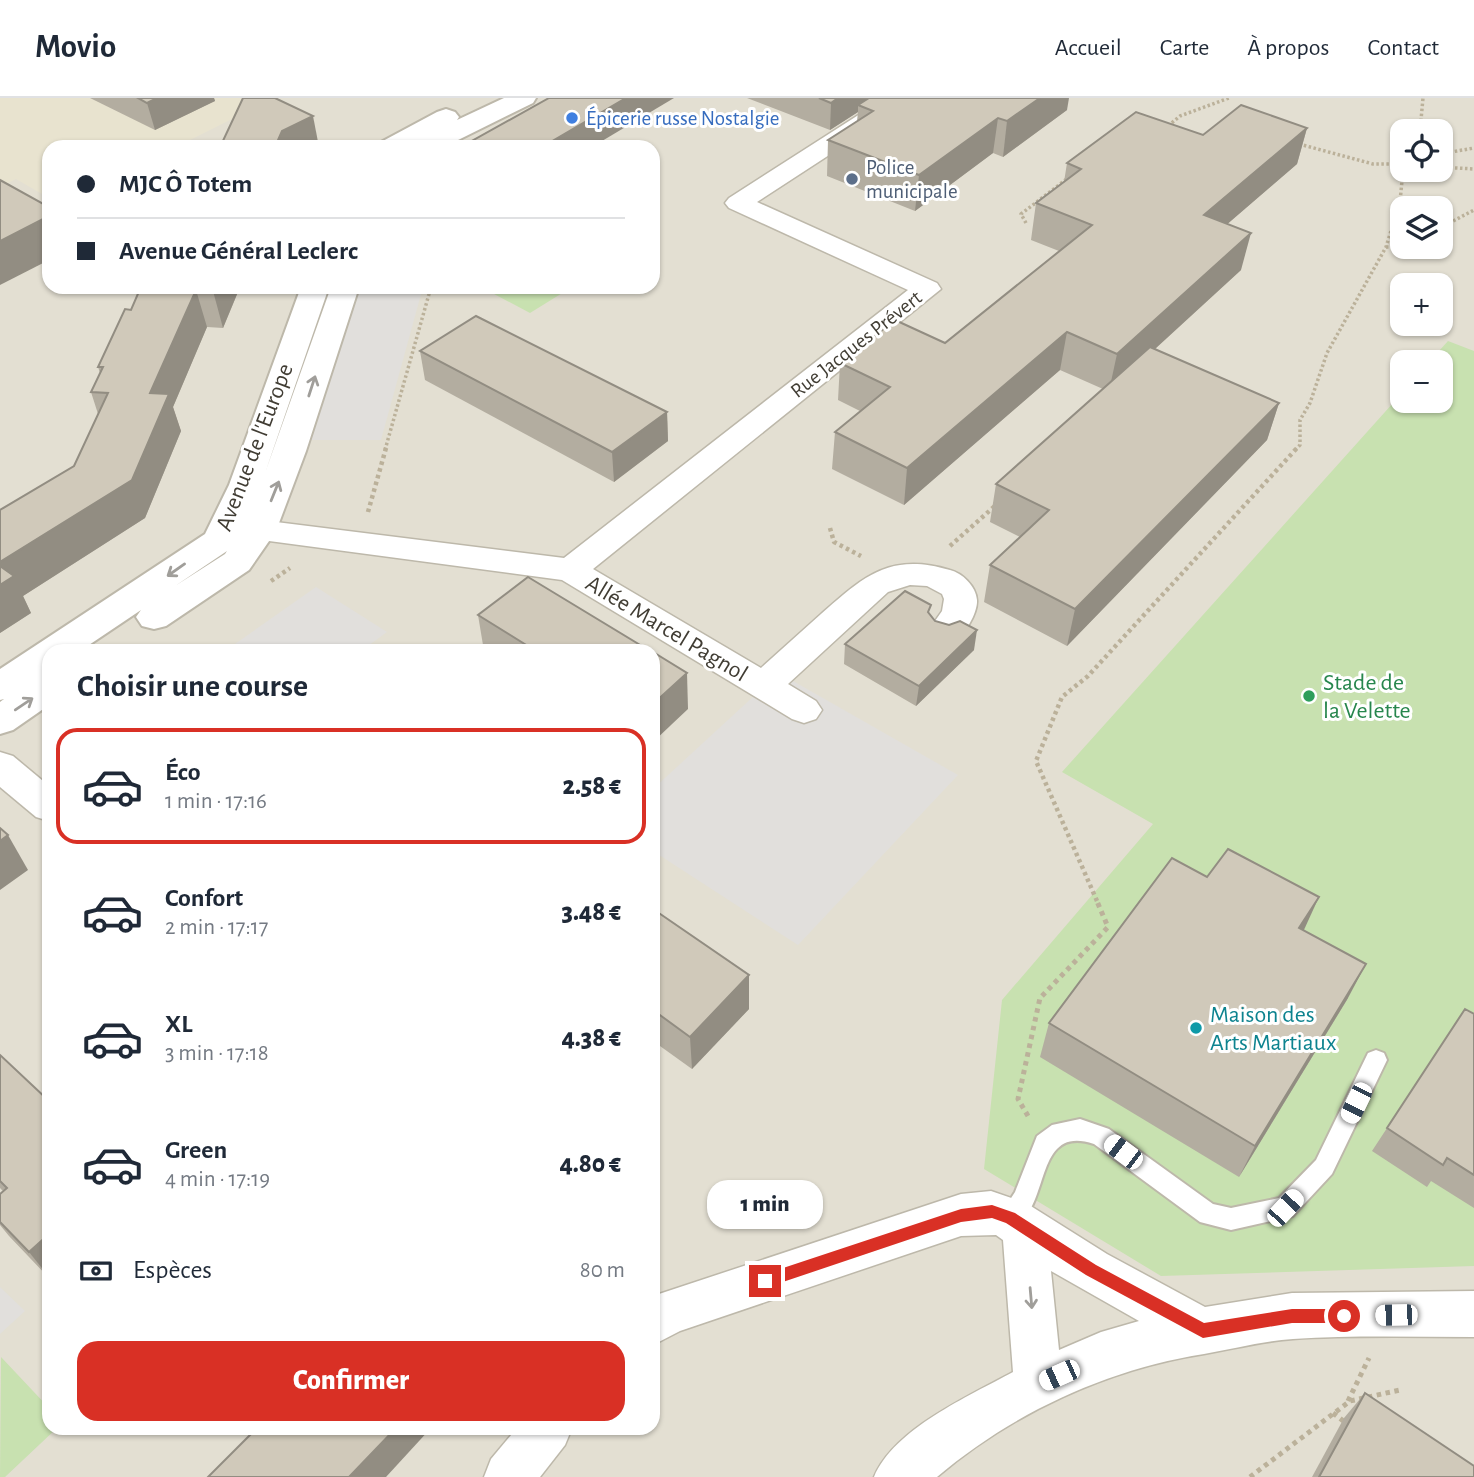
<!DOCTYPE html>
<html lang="fr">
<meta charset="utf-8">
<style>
:root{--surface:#fff;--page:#f2f2f3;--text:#1f2937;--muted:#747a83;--line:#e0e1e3;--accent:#d93025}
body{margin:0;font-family:"Alegreya Sans",sans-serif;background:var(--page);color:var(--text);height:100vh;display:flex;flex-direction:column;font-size:26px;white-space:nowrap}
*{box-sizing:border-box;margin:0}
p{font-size:23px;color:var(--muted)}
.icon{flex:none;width:38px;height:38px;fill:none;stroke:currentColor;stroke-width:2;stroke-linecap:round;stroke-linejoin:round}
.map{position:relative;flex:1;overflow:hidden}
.drawer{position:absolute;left:42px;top:546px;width:618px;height:791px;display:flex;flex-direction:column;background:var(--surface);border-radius:21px;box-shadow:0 2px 5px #0004}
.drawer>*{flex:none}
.hud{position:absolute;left:42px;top:42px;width:618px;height:154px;border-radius:21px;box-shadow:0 2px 5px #0004;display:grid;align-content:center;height:154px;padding:0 35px;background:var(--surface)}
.tools{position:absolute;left:1390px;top:21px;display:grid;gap:14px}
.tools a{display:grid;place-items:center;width:63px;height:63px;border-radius:14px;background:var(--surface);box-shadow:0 2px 5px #0004;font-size:35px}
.end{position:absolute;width:32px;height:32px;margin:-16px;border:9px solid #d93025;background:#fff;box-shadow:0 0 0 4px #fff}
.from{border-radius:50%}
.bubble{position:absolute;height:49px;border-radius:21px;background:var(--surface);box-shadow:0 2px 5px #0004;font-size:23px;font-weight:800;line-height:49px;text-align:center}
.car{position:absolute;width:21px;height:42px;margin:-21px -10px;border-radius:9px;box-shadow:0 0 5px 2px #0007;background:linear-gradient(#fff 24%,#345 0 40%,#fff 0 76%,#345 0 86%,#fff 0)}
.hud b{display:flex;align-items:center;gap:24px;height:66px;font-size:26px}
.hud b+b{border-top:2px solid var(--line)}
.hud i{width:18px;height:18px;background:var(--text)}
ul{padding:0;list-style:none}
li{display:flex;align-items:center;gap:21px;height:116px;margin:0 14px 10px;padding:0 21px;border:4px solid transparent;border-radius:21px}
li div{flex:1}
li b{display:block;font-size:26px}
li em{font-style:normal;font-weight:800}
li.active{border-color:var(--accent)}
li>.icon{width:63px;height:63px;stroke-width:1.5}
h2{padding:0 35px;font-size:32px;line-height:84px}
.pay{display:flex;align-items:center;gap:18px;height:77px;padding:0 35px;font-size:26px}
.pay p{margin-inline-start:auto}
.cta{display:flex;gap:14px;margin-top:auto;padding:14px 35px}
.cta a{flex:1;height:80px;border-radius:21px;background:var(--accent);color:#fff;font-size:28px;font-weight:800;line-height:80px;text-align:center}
header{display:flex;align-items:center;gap:42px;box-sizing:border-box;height:98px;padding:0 35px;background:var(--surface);border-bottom:2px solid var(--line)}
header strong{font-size:33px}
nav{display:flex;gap:38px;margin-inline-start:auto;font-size:24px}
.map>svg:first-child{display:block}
.residential{fill:#e3dfd2;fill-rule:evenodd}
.education{fill:#e8e3cf}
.green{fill:#c8e1b0}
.parking{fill:#e1dfdc}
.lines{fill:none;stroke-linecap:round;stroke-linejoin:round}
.service-casing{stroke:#bdb8aa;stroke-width:4}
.minor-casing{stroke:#bdb8aa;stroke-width:3}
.tertiary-casing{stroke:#bdb8aa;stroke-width:4}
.path-far2{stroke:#bbb19a;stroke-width:3.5;stroke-dasharray:2.5 2.5;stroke-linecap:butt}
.path-far1{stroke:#bbb19a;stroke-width:4.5;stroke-dasharray:3.5 3.5;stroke-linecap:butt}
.path{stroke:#bbb19a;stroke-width:5;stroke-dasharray:4.5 4.5;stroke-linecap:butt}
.service{fill:#fff;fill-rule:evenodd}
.minor{fill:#fff;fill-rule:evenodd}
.tertiary{fill:#fff;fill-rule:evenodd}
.wall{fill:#b3ada0}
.shaded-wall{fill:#928d82}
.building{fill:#d0c9ba;stroke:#928d82;stroke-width:2}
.oneway{stroke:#a09e9a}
.route{fill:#d93025}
.shop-dot{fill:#3f7fe0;stroke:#fff;stroke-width:2.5}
.service-dot{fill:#5c6f8a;stroke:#fff;stroke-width:2.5}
.leisure-dot{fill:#2e9e5b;stroke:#fff;stroke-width:2.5}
.culture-dot{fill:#0f9aa8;stroke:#fff;stroke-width:2.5}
.labels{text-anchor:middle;stroke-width:6;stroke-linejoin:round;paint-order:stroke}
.far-shop-label{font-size:21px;fill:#366cbe;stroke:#fff;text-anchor:start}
.far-service-label{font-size:21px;fill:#4e5e75;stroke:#fff;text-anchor:start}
.far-street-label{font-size:21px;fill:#413d34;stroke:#fff}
.street-label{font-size:24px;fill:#413d34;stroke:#fff}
.leisure-label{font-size:24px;fill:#27864d;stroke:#fff;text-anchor:start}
.culture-label{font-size:24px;fill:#0d838f;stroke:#fff;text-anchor:start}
</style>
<header>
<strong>Movio</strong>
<nav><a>Accueil</a><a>Carte</a><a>À propos</a><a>Contact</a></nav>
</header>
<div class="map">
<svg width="1474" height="1379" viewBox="0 0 1474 1379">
<rect width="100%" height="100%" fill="#f0ede4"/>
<path class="residential" d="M0,0h1474v1379h-1474zM1402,33h38v39h-38zM49,49h604v140h-604zM1402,110h38v39h-38zM1402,187h38v39h-38zM1402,264h38v39h-38zM49,553h604v777h-604z"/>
<polygon class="education" points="0,0 274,0 176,49 49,49 49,100 16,81 0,89"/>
<g class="green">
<polygon points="481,189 572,189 530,215"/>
<polygon points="1448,243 1474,253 1474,1168 1161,1178 984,1071 1002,902 1153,726 1062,674 1402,295 1402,303 1440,303 1440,264 1429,264"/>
<polygon points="1,1259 49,1310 49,1330 57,1330 5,1379 0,1379"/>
</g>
<g class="parking">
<polygon points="353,189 423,189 381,342 301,342"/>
<polygon points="316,489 387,534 361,553 225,553"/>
<polygon points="779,575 958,677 798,847 653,753 653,691"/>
<polygon points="0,1189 25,1213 0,1236"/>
</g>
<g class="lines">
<g class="service-casing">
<path id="service" d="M1376,952l8,3 3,7 -55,114 -39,42 -62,14 -31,-8 -106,-78c-63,-21 -41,68 -84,85l-8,-3 -4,-8 17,-26 22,-56 15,-11 28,-6 29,10 104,75 18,4 48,-10 37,-38 52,-107z"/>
</g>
<g class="minor-casing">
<g id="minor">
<path d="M885,0h28l-4,5 -152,99 180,81 4,6 -348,280 168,99c20,-18 40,-36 60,-54 43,-38 69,-62 129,-44 12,3 26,16 27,30 1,12 -12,36 -23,40 -8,4 -13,2 -21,-1l-5,-8 14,-20 2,-12 -2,-5 -15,-8 -17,-1 -22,7 -100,92 28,17 6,9 -6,9 -12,4 -12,-4 -230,-139 -346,-46 -5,-7 5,-7 11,-4 337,42 344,-268 -179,-82 -4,-5 4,-5z"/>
<polygon points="0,654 13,658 49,688 49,723 36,719 0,689"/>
<path d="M991,1093l35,12 81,51 98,53 87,-14 182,-2v46c-60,0 -121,-2 -181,2 -30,2 -60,10 -89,15 -96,15 -192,59 -267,123h-63c20,-48 95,-81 139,-105l-10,-132 -7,-5 -35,1 -281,95 -27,14v-49l308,-102zM1051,1173l88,50 -38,11 -42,18z"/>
<polygon points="517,1330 572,1330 565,1347 540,1379 484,1379 491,1361"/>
</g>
</g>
<g class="tertiary-casing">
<g id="tertiary">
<polygon points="504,0 536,0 533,5 444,49 413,49 415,46 409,49 377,49 381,44 437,14 446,11 455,14 459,19 457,22"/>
<path d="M301,189h28l-64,186 66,-186h28l-53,164 -30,80 -27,39 -83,56 -12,3 -12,-3 -6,-9 5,-7 -61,41h-31v21l-4,3 4,-1v31l-36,25 -13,4v-32l4,-3 -4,1v-31l205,-135 24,-49zM227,453l-2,3 -50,32z"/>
</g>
</g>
<g class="path-far2">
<polyline points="1168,28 1180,18 1229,0"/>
<polyline points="1420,33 1423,0"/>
<polyline points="1299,46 1373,66 1402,66"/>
<polyline points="1440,56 1474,50"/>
<polyline points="1440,69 1474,71"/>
<polyline points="1026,125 1021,116 1068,80"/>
<polyline points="1440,130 1474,112"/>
<polyline points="1386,149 1409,149"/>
<polyline points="385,352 431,189"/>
<polyline points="1295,352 1300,347 1300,322 1310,305 1327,255 1386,149 1400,104 1403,72"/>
</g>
<g class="path-far1">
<polyline points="368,414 386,350"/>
<polyline points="830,430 834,444 861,458"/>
<polyline points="950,448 996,407"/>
<polyline points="271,483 290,470"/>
<polyline points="1097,803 1036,663 1062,599 1088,578 1297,350"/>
</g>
<g class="path">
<polyline points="1028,1018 1018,1001 1040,900 1108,829 1096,801"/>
<polyline points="1348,1303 1369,1260"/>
<polyline points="1333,1315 1346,1325"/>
<polyline points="1250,1379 1350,1303 1400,1292"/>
</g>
<use href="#service" class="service"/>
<use href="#minor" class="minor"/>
<use href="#tertiary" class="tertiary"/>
</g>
<g class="wall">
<polygon points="90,0 214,0 215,3 155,32"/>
<polygon points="747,0 868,0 867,1 1067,12 1003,59 993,55 915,113 827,78 828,42 857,23 858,14 830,32"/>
<polygon points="1307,30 1297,66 1227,126 1241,172 1155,251 1279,305 1267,342 1067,548 984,504 990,467 1020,439 990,424 996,386 1103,291 1060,272 904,407 832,371 835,334 860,313 838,302 840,265 945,245 1059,153 1031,142 1036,105 1064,84 1067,65 1203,37"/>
<polygon points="157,189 240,189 223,230 207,229 173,309 181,333 145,420 23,498 31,515 0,535 98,316 91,294 100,275 98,269 131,212 156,191"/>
<polygon points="420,253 667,314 668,343 614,384 425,282"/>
<polygon points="478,517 650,553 484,553"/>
<polygon points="930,517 935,523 974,552 916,608 844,566 845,546"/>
<polygon points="653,811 749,911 692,971 653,943"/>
<polygon points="1304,833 1348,900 1239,1079 1040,959 1049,925"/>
<polygon points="1465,911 1474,916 1474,1110 1431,1083 1427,1089 1372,1053"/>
<polygon points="0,957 49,1003 49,1180 9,1138 0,1127 0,1096 3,1093 0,1090"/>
<polygon points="1365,1295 1474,1379 1312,1379 1344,1320"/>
</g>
<g class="shaded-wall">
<polygon points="157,0 214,0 215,3 155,32 147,5"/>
<polygon points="626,0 674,0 592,49 542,49"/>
<polygon points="838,0 868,0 867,8 858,7 858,14 830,32 831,5"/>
<polygon points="1040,0 1069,0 1067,12 1003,59 1007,23"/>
<polygon points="313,18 319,49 275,49 282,33"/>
<polygon points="998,20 993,55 915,113 919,77"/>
<polygon points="1307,30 1297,66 1195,154 1204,117"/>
<polygon points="658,104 659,133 653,137 653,108"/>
<polygon points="49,118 49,162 0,187 0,143"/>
<polygon points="1251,135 1241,172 1109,293 1117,256"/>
<polygon points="215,189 240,189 223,230 213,193"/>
<polygon points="196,192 207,229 173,309 181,333 145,420 23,498 31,515 0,535 0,464 150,295"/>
<polygon points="1067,234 1060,272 904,407 907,370"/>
<polygon points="1279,305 1267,342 1067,548 1075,511"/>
<polygon points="667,314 668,343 614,384 612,354"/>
<polygon points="977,532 974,552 916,608 919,588"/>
<polygon points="687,575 688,611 653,644 653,606"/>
<polygon points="8,737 28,772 0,792 0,743"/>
<polygon points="1319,799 1303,834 1299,830"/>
<polygon points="1366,866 1348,900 1239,1079 1255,1048"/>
<polygon points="749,877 749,911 692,971 690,939"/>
<polygon points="49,1136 49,1179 29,1154"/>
<polygon points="396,1330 431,1330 386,1379 349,1379"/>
</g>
<g class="building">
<polygon points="138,0 157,0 147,5"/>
<polygon points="243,0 275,0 313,18 282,33 275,49 224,49 225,47 221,47"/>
<polygon points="549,0 626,0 542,49 461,49"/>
<polygon points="819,0 838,0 831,5"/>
<polygon points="869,0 1040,0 1007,23 998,20 919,77 828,42 873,13 858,7"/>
<polygon points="1241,7 1307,30 1204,117 1251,135 1117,256 1067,234 907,370 835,334 890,289 840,265 895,222 945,245 1092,127 1036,105 1081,71 1067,65 1136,14 1203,37"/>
<polygon points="0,82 49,109 49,118 0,143"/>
<polygon points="157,189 215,189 213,193 196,192 150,295 169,296 132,382 0,464 0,412 74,368 108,295 91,294 103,269 98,269 125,211 131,212 140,191 156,191"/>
<polygon points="476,218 667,314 612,354 420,253"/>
<polygon points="1150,249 1279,305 1075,511 990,467 1049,412 996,386"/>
<polygon points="0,468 14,478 0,487"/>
<polygon points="528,479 650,553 536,553 478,517"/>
<polygon points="905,493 931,507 928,514 935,523 949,527 960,523 977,532 919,588 845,546"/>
<polygon points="653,554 687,575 653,606"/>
<polygon points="0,730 8,737 0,743"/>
<polygon points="1228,751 1319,799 1299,830 1366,866 1255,1048 1049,925 1172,760 1207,779"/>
<polygon points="653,811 749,877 690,939 653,912"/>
<polygon points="1465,911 1474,916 1474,1077 1447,1060 1443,1067 1387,1030"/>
<polygon points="0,957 49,1003 49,1136 29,1154 0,1124 0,1096 7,1090 0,1083"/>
<polygon points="1365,1295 1474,1368 1474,1379 1319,1379"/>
<polygon points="257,1330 396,1330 349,1379 208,1379"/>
</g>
<defs><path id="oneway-shaft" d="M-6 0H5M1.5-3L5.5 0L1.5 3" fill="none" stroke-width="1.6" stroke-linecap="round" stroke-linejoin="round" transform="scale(1.75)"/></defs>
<g class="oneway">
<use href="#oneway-shaft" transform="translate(312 288) rotate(-72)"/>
<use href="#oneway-shaft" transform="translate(275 393) rotate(-68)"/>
<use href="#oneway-shaft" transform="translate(176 472) rotate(145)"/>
<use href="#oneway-shaft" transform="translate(24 606) rotate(-34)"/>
<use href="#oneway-shaft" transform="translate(1031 1200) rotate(85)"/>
</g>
<polygon class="route" points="992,1107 1015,1115 1096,1167 1204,1225 1292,1211 1344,1211 1351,1218 1344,1225 1292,1225 1203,1240 1086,1177 1006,1125 992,1120 961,1124 765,1190 758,1183 765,1176 961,1111"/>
<circle class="shop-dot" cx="572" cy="20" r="7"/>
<circle class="service-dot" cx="852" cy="81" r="7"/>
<circle class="leisure-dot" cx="1309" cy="598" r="7"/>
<circle class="culture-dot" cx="1196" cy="930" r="7"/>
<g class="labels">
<g class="far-shop-label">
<text x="586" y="27">Épicerie russe Nostalgie</text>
</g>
<g class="far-service-label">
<text x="866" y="76">Police<tspan x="866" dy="24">municipale</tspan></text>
</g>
<g class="far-street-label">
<text transform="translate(856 246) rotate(-38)" y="7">Rue Jacques Prévert</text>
</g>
<g class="street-label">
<text transform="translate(254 349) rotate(-69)" y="8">Avenue de l'Europe</text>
<text transform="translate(667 530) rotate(31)" y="8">Allée Marcel Pagnol</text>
</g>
<g class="leisure-label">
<text x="1323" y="592">Stade de<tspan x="1323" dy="28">la Velette</tspan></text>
</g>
<g class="culture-label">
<text x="1210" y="924">Maison des<tspan x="1210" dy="28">Arts Martiaux</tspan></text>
</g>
</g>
</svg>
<div class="tools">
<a><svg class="icon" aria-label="locate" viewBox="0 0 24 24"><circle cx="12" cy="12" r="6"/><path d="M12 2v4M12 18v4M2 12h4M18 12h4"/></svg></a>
<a><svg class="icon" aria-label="layers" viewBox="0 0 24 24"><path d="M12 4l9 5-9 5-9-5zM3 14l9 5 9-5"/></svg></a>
<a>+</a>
<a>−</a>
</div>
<i class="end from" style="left:1344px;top:1218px"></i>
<i class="end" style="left:765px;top:1183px"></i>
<div class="bubble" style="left:707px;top:1082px;width:116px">1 min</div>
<i class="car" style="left:1356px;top:1005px;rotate:206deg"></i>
<i class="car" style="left:1123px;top:1054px;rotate:307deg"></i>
<i class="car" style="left:1285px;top:1110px;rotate:43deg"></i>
<i class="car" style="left:1396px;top:1217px;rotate:269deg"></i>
<i class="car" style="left:1059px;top:1277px;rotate:246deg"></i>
<div class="hud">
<b><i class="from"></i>MJC Ô Totem</b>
<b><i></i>Avenue Général Leclerc</b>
</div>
<section class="drawer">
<h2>Choisir une course</h2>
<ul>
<li class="active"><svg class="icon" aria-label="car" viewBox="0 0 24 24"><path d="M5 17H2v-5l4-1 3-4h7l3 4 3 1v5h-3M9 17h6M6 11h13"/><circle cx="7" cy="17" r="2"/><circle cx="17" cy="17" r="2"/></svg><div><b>Éco</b><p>1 min · 17:16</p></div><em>2.58 €</em></li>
<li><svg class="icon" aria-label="car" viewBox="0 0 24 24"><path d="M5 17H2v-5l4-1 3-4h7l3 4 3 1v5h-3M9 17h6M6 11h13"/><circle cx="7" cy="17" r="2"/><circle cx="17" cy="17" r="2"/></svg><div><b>Confort</b><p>2 min · 17:17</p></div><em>3.48 €</em></li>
<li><svg class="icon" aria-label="car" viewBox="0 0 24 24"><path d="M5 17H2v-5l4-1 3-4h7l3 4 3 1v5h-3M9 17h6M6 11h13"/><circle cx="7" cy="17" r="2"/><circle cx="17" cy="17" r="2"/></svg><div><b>XL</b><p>3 min · 17:18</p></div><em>4.38 €</em></li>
<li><svg class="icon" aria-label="car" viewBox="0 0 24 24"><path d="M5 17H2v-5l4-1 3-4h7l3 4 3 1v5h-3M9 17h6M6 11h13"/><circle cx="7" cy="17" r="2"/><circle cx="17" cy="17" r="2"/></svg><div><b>Green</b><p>4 min · 17:19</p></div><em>4.80 €</em></li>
</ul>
<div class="pay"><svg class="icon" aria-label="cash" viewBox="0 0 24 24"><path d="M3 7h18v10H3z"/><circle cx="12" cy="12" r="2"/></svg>Espèces<p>80 m</p></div>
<div class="cta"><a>Confirmer</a></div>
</section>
</div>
